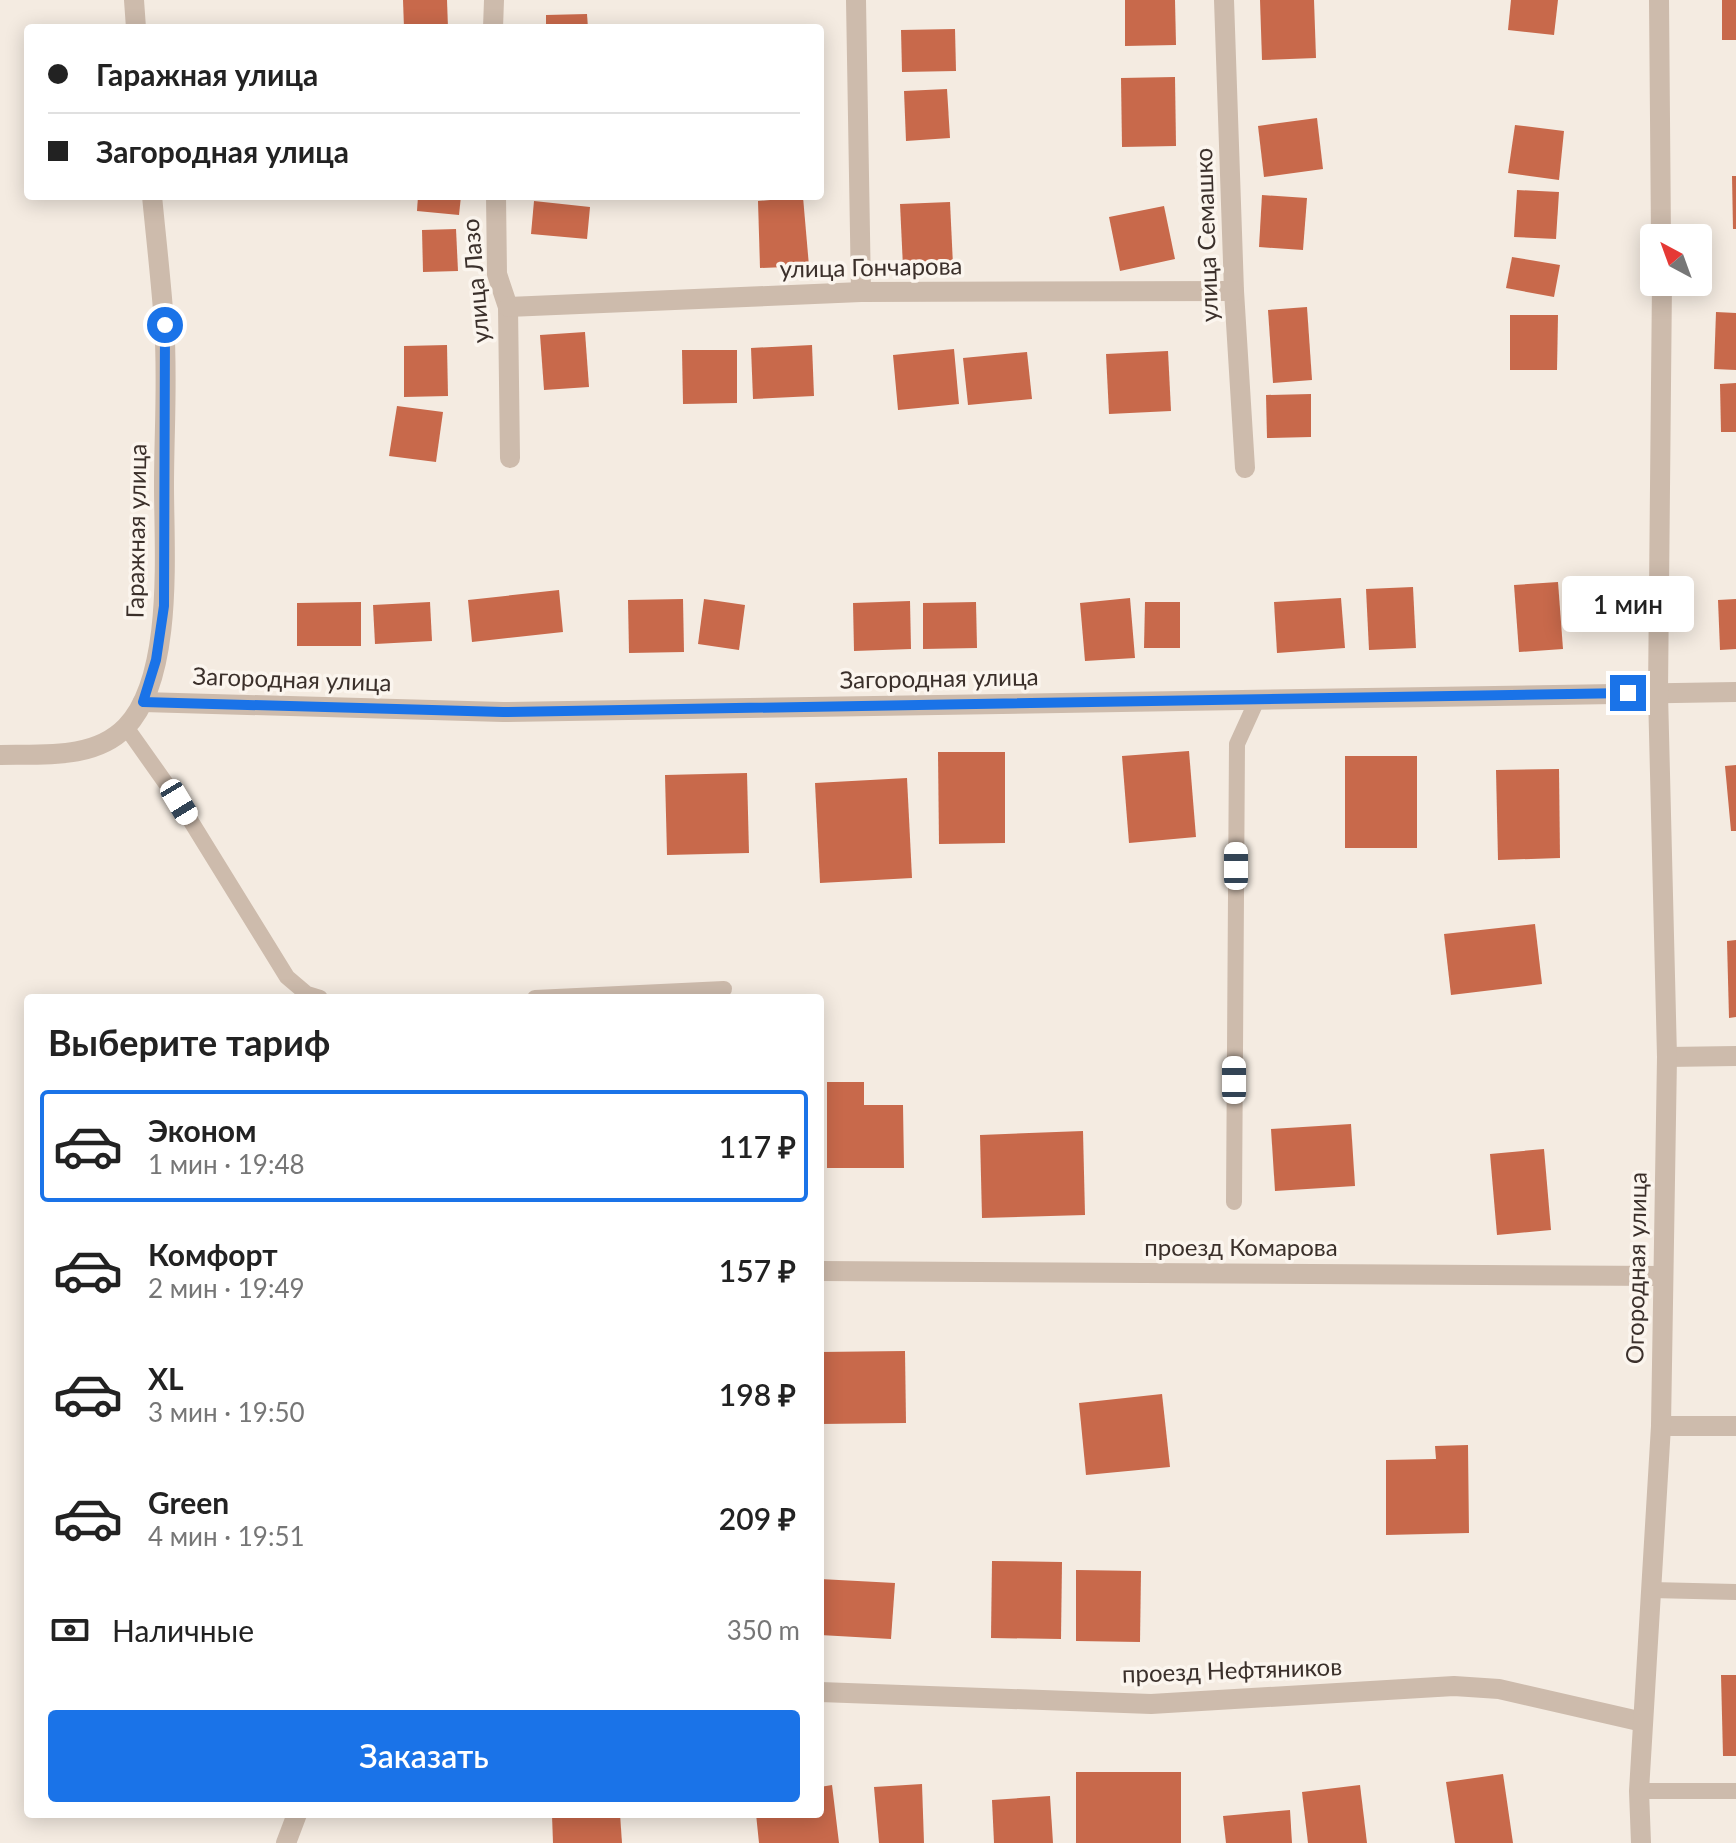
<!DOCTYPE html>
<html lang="ru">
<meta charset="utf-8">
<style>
:root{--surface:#fff;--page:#f2f2f2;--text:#222;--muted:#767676;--line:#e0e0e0;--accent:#1a73e8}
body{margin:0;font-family:Lato,sans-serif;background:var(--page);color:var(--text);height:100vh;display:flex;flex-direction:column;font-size:30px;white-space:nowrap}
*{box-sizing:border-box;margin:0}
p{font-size:26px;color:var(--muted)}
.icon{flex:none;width:44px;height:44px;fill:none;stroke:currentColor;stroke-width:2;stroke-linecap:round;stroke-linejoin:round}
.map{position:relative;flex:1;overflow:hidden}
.drawer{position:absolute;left:24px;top:994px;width:800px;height:824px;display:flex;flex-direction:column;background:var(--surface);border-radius:8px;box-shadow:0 4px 20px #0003}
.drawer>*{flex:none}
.hud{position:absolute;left:24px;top:24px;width:800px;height:176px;border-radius:8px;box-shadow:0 4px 20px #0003;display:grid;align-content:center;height:176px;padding:0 24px;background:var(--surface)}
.needle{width:52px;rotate:319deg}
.buttons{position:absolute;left:1640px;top:224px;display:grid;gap:16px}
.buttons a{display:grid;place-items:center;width:72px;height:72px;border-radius:8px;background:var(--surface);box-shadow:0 4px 20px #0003;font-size:40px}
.end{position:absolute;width:36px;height:36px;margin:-18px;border:10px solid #1a73e8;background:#fff;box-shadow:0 0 0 4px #fff}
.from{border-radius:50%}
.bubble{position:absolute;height:56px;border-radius:8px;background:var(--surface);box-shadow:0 4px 20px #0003;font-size:26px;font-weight:600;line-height:56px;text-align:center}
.car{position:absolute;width:24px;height:48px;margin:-24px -12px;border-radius:10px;box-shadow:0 0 6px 2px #0007;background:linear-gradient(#fff 24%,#345 0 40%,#fff 0 76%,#345 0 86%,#fff 0)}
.hud b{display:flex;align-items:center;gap:28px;height:76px;font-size:30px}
.hud b+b{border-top:2px solid var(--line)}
.hud i{width:20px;height:20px;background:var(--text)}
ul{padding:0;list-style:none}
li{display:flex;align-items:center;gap:24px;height:112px;margin:0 16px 12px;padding:0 8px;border:4px solid transparent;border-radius:8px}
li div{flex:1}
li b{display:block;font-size:30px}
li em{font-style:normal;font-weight:600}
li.on{border-color:var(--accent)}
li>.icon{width:72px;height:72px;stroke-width:1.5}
h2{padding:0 24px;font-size:36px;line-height:96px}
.pay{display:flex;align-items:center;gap:20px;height:88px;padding:0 24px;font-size:30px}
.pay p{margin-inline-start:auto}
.primary-button{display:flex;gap:16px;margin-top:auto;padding:16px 24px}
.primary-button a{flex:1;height:92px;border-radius:8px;background:var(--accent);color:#fff;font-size:32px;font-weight:600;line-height:92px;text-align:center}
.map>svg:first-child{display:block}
.building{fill:#c8694b}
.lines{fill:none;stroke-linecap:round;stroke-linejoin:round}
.lane{stroke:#cdbbac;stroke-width:16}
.street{stroke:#cdbbac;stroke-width:20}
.route{stroke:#1a73e8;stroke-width:10}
.labels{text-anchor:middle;stroke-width:7;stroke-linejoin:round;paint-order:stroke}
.street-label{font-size:24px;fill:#3b302b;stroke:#fbf5ee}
</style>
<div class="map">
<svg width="1736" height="1843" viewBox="0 0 1736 1843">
<rect width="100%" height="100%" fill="#f4ebe1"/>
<g class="building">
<polygon points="403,0 447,0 448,28 404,28"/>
<polygon points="1125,0 1175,0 1176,45 1125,46"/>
<polygon points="1260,0 1314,0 1316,58 1262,60"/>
<polygon points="1511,0 1558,0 1554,35 1508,30"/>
<rect x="1722" y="0" width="14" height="40"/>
<polygon points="587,14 588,28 546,28 546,15"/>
<polygon points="955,29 956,71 902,72 901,30"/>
<polygon points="1175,77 1176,146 1122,147 1121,78"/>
<polygon points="947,89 950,138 906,141 904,91"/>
<polygon points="1317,118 1323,169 1264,177 1258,126"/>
<polygon points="1515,125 1564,131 1559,180 1508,173"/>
<polygon points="1732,176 1736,176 1736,229 1733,229"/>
<polygon points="1517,190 1559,192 1556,239 1514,237"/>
<polygon points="1262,195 1307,198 1303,250 1259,247"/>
<polygon points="418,196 461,196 459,215 417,211"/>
<polygon points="803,197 809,266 760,268 758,201"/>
<polygon points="534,201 590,207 587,239 531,234"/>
<polygon points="950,202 953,265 903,267 900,204"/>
<polygon points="1164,206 1175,259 1120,271 1109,217"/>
<polygon points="456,229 458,271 423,272 422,230"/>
<polygon points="1512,257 1560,265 1554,297 1506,288"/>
<polygon points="1307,307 1312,380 1273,383 1268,310"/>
<polygon points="1716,312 1736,313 1736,370 1714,369"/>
<polygon points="1510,315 1558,315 1557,370 1510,370"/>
<polygon points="585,332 589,387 544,390 540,335"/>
<polygon points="447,345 448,396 404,397 404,346"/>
<polygon points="812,345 814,396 753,399 751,348"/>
<polygon points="954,349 959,404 898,410 893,355"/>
<polygon points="682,350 737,350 737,403 683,404"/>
<polygon points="1168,351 1171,411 1109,414 1106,354"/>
<polygon points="1027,352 1032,399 968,405 963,358"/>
<polygon points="1736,383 1736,432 1721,432 1720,384"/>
<polygon points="1311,394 1311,437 1267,438 1266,395"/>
<polygon points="397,406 443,412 436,462 389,456"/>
<polygon points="1558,582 1563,649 1519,652 1514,585"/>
<polygon points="1413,587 1416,648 1369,650 1366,589"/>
<polygon points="559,590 563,632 472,642 468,600"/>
<polygon points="1130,598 1135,658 1085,661 1080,603"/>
<polygon points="1341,598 1345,648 1277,653 1274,602"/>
<polygon points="683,599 684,652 629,653 628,600"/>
<polygon points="704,599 745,605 739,650 698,644"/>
<polygon points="1736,599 1736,649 1720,650 1718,600"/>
<polygon points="910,601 911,649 854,651 853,603"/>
<polygon points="361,602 361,646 297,646 297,603"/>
<polygon points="430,602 432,641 375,644 373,605"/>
<polygon points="976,602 977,648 923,649 923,603"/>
<polygon points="1145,602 1180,602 1180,648 1144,648"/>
<polygon points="1189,751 1196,837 1129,843 1122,756"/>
<polygon points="938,752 1005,752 1005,843 939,844"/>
<rect x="1345" y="756" width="72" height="92"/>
<polygon points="1736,765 1736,831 1731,831 1725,766"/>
<polygon points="1559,769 1560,858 1498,860 1496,770"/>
<polygon points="747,773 749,853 667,855 665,775"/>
<polygon points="907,778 912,878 820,883 815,783"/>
<polygon points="1535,924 1542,984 1451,995 1444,934"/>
<polygon points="1736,940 1736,1017 1729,1018 1727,941"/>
<polygon points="827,1082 864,1082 864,1105 903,1105 904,1168 827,1168"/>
<polygon points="1351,1124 1355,1186 1275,1191 1271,1129"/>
<polygon points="1083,1131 1085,1215 982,1218 980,1135"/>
<polygon points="1544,1149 1551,1230 1497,1235 1490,1154"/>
<polygon points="905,1351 906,1423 820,1424 820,1352"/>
<polygon points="1162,1394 1170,1467 1086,1475 1079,1403"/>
<polygon points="1468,1445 1469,1533 1386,1535 1386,1460 1436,1459 1435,1446"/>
<polygon points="992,1561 1062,1562 1061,1639 991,1638"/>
<polygon points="1076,1570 1141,1571 1140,1642 1076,1641"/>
<polygon points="820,1579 895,1583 891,1639 820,1635"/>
<polygon points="1721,1675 1736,1675 1736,1756 1723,1756"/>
<rect x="1076" y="1772" width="105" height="71"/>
<polygon points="1503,1774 1513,1843 1455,1843 1446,1782"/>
<polygon points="922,1784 924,1843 879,1843 874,1787"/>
<polygon points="832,1785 839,1843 759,1843 756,1814 820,1814 820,1787"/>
<polygon points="1360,1785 1367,1843 1308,1843 1302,1792"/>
<polygon points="1050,1796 1053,1843 994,1843 992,1800"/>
<polygon points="1290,1810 1292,1843 1226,1843 1223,1816"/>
<polygon points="620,1814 622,1843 553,1843 552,1815"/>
</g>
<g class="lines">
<g class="lane">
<polyline points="126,727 179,802 287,977 307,994 320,998"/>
<polyline points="535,998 724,989"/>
<polyline points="1234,1202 1237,744 1257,700"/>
<polyline points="1651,1590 1736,1592"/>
<polyline points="1639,1791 1736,1791"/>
</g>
<g class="street">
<polyline points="134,0 136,28"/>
<polyline points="856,0 861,292"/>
<polyline points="1224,0 1234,291 1245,468"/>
<polyline points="1659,0 1661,238"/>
<polyline points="493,28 494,0"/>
<polyline points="496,196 497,274 508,307 510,458"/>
<polyline points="508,307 861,292 1234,291"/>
<polyline points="143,702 503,712 1736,692"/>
<path d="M0,755c42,-1 94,5 126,-28 48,-50 38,-176 38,-241 0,-54 4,-109 0,-163 -3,-43 -8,-85 -12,-127"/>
<polyline points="1667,1057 1736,1056"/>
<polyline points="820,1271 1663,1276"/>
<polyline points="1661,1426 1736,1426"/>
<polyline points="820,1692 1151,1704 1454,1686 1499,1689 1643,1722"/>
<polyline points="286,1843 297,1814"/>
<polyline points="1641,1843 1639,1791 1661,1426 1667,1057 1658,693 1662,282"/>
</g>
</g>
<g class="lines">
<polyline class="route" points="165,325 164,606 156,660 143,702 503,712 1628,693"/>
</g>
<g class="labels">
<g class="street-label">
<text transform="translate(1207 235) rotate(-92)" y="8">улица Семашко</text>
<text transform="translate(871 268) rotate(-1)" y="8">улица Гончарова</text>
<text transform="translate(476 281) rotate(-95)" y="8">улица Лазо</text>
<text transform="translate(137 531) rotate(-89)" y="8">Гаражная улица</text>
<text transform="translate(939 679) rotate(-1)" y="8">Загородная улица</text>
<text transform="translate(292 680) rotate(2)" y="8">Загородная улица</text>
<text x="1241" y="1256">проезд Комарова</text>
<text transform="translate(1637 1268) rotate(-89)" y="8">Огородная улица</text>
<text transform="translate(1232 1671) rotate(-2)" y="8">проезд Нефтяников</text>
</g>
</g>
</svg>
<div class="buttons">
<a><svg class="needle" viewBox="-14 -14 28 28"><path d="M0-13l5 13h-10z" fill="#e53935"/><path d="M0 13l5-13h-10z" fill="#767676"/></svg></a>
</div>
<i class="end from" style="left:165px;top:325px"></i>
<i class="end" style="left:1628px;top:693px"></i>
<div class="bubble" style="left:1562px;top:576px;width:132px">1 мин</div>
<i class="car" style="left:179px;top:802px;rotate:149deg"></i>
<i class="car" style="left:1236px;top:866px;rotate:0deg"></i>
<i class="car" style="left:1234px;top:1080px;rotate:0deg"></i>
<div class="hud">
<b><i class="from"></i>Гаражная улица</b>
<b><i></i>Загородная улица</b>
</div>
<section class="drawer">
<h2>Выберите тариф</h2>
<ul>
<li class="on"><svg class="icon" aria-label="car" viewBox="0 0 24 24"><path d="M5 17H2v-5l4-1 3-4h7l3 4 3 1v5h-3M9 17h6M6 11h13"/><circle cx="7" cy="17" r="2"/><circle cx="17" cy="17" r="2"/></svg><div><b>Эконом</b><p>1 мин · 19:48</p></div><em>117 ₽</em></li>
<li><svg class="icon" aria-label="car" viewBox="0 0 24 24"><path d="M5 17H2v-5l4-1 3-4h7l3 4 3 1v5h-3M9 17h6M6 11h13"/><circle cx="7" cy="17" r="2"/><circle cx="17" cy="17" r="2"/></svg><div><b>Комфорт</b><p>2 мин · 19:49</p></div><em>157 ₽</em></li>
<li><svg class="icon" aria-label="car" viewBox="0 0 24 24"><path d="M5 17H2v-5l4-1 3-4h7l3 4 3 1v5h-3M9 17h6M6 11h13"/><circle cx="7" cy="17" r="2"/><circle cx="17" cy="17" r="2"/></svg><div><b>XL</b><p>3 мин · 19:50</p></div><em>198 ₽</em></li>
<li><svg class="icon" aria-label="car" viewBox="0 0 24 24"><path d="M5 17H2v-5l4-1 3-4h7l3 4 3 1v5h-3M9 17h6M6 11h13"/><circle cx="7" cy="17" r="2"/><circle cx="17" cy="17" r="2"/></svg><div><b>Green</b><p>4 мин · 19:51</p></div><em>209 ₽</em></li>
</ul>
<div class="pay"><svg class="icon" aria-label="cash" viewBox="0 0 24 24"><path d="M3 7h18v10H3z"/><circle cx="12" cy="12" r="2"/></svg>Наличные<p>350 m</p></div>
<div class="primary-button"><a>Заказать</a></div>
</section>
</div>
